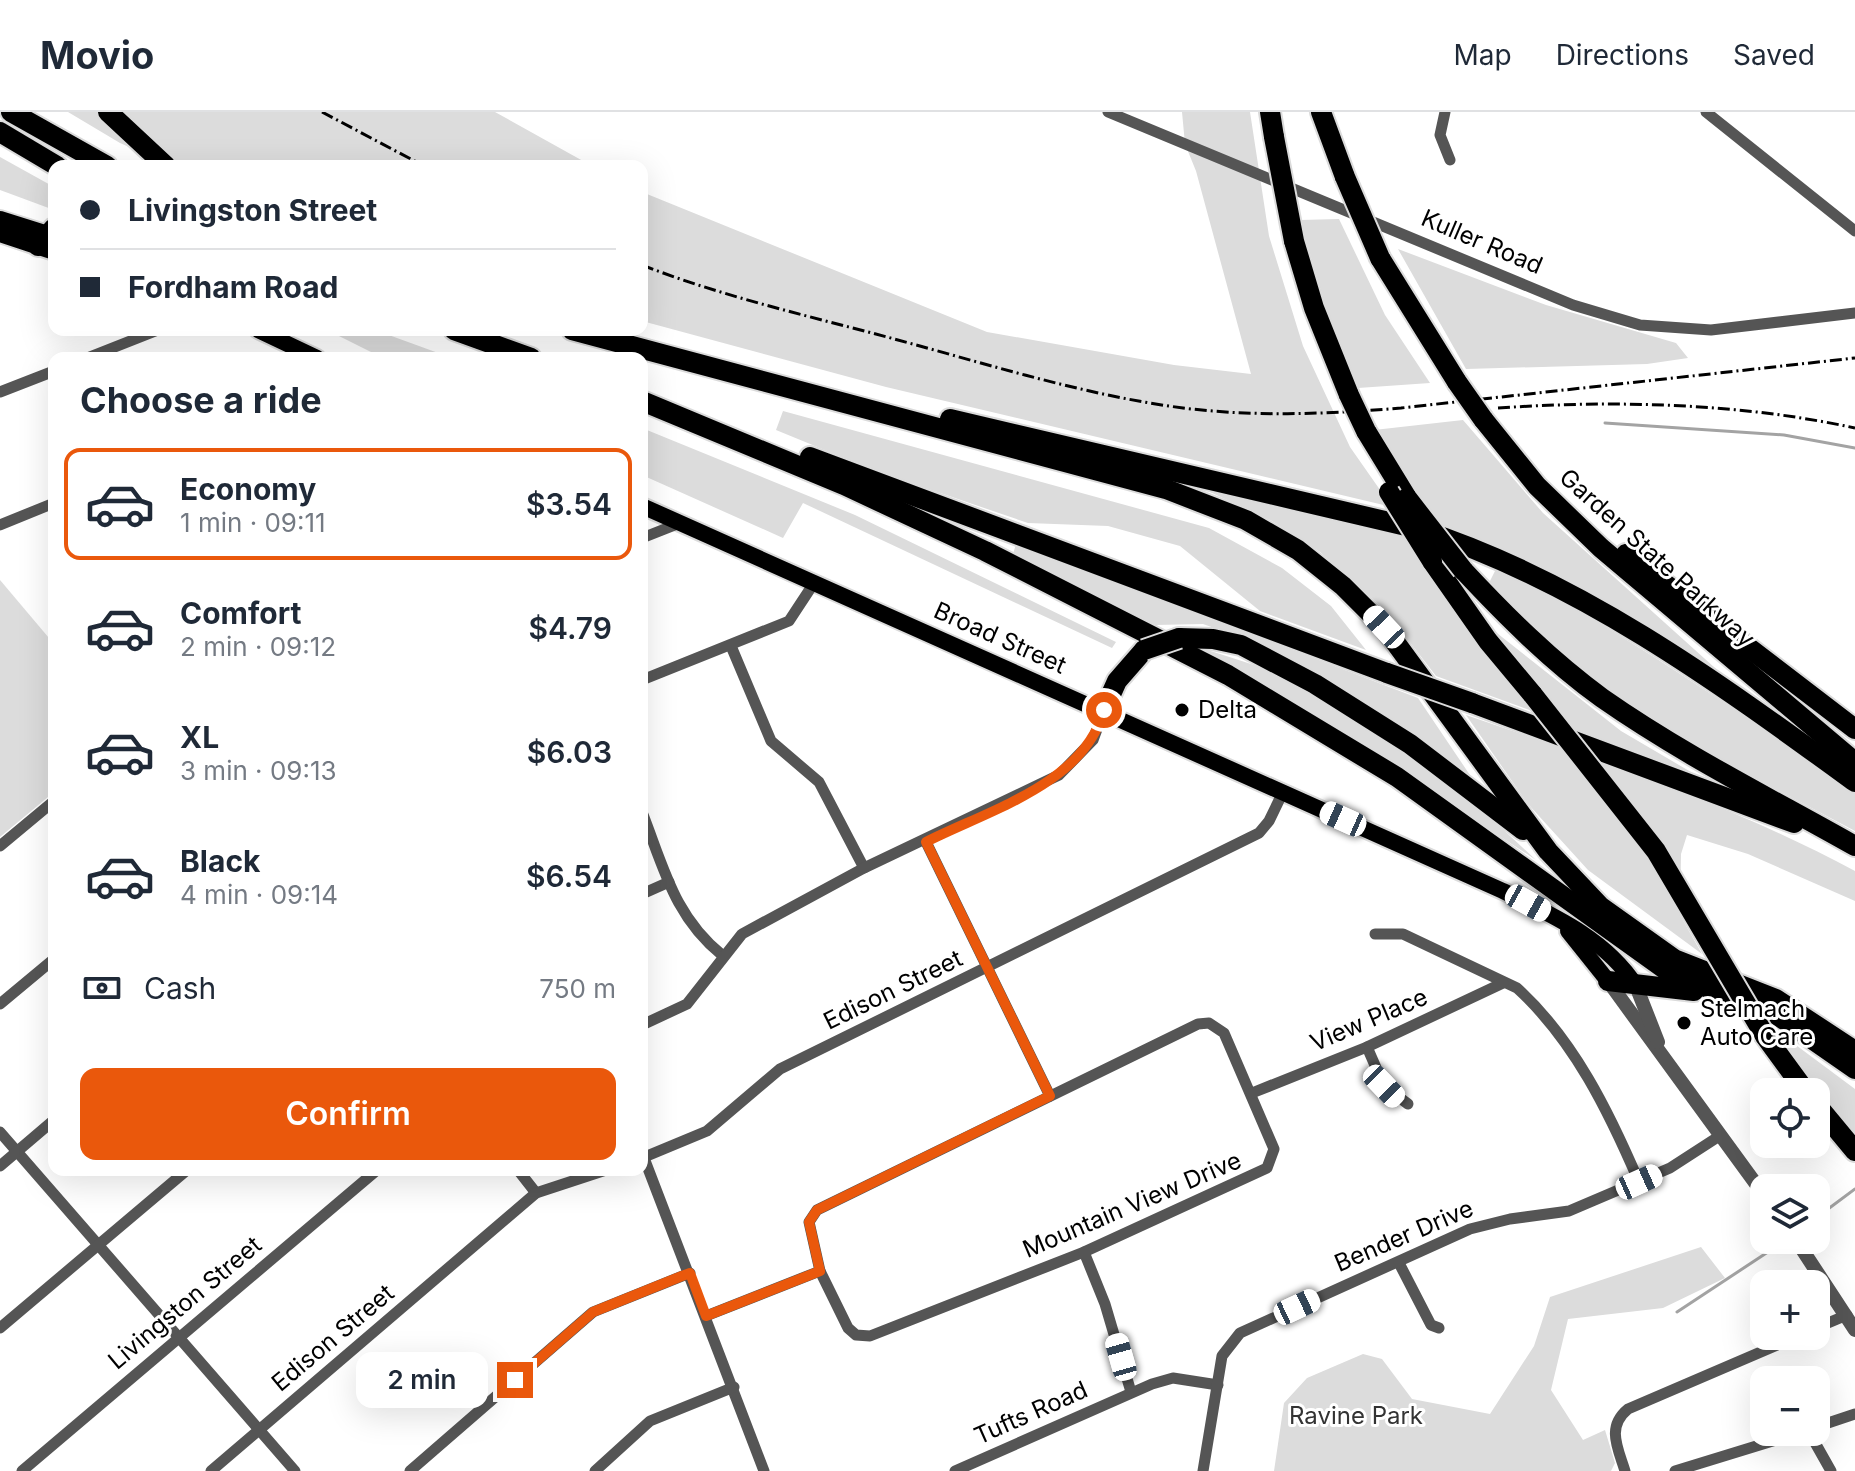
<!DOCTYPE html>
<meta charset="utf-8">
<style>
:root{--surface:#fff;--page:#f2f2f3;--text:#1f2937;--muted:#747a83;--line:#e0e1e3;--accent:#ea580c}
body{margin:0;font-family:Inter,sans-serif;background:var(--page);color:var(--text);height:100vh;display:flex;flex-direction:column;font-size:30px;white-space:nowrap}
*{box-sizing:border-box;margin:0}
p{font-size:26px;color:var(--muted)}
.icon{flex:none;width:44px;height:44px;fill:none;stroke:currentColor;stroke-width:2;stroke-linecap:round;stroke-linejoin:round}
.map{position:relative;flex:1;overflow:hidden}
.side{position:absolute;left:48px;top:240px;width:600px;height:824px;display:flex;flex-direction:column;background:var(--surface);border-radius:16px;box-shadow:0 8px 32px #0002}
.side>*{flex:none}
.top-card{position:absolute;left:48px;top:48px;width:600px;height:176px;border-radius:16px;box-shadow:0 8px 32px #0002;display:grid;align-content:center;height:176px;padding:0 32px;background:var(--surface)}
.tools{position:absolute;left:1750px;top:966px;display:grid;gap:16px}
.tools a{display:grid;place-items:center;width:80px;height:80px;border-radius:16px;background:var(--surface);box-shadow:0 8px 32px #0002;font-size:40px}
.end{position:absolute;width:36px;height:36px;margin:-18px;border:10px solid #ea580c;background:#fff;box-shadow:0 0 0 4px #fff}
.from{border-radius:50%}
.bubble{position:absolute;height:56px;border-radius:16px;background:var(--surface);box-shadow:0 8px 32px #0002;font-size:26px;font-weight:600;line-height:56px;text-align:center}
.car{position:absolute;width:24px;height:48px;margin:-24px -12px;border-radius:10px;box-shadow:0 0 6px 2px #0007;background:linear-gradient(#fff 24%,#345 0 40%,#fff 0 76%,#345 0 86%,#fff 0)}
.top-card b{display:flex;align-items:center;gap:28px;height:76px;font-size:30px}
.top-card b+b{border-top:2px solid var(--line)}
.top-card i{width:20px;height:20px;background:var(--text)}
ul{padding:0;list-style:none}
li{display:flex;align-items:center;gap:24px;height:112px;margin:0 16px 12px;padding:0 16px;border:4px solid transparent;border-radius:16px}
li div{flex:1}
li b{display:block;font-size:30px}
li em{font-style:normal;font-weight:600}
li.on{border-color:var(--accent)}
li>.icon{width:72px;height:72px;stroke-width:1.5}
h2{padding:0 32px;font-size:36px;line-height:96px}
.pay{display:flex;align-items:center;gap:20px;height:88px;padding:0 32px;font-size:30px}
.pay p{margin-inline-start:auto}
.button{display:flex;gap:16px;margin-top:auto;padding:16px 32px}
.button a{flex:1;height:92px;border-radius:16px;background:var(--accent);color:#fff;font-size:32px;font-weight:600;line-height:92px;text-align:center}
header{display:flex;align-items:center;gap:48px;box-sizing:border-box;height:112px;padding:0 40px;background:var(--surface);border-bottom:2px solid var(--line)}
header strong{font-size:38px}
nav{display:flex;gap:44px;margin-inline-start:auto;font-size:28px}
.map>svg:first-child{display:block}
.green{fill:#dcdcdc}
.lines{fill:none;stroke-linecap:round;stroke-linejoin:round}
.stream{stroke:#a3a3a3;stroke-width:3}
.primary-casing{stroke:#dbdbdb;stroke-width:20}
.motorway-casing{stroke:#dbdbdb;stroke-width:24}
.minor{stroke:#555;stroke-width:11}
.tertiary{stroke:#555;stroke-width:14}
.primary{stroke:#000;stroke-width:16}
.motorway{stroke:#000;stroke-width:20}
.rail{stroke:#000;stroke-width:3;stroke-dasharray:12 4 2 4;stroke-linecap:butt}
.motorway-bridge-casing{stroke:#dbdbdb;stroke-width:24;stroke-linecap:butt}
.motorway-bridge{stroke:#000;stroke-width:20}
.route{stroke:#ea580c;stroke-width:10}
.poi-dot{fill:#000;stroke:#fff;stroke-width:3}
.labels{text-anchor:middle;stroke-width:6;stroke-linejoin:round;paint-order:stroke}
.street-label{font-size:24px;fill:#000;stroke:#fff}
.poi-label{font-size:24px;fill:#000;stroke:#fff;text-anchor:start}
.park-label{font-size:24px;fill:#333;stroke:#fff}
</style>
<header>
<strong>Movio</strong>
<nav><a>Map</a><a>Directions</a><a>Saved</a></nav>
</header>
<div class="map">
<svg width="1855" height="1359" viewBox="0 0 1855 1359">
<rect width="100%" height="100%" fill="#fff"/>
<g class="green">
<polygon points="68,0 495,0 592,54 187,54 176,48 170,53 120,31"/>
<polygon points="1182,0 1250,0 1269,124 1303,234 1350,335 1392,395 886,275 642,209 642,80 987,220 1174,253 1251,262 1196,59 1185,32"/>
<polygon points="0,45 54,75 54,98 0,78"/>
<polygon points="1339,107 1385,203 1430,271 1358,276 1332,216 1300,108"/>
<polygon points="1398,137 1546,193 1676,231 1688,246 1647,252 1466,257"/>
<polygon points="327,218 375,218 452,246 383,246"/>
<polygon points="783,299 1209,416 1282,456 1331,494 1366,538 1260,499 1180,434 1108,414 1028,411 876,359 776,318"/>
<polygon points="1463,308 1543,401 1725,565 1543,460 1442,416 1374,318"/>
<polygon points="642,316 855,403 1116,530 1112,536 803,391 783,426 642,363"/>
<polygon points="1195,373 1403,419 1538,601 1436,564 1384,497 1320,440 1272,409"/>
<polygon points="1016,432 1418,586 1478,675 1245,527 1203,512 1155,513 1013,442"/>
<path d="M1498,453c125,68 241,146 357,228v38c-83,-45 -171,-87 -248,-142 -43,-31 -81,-68 -118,-106z"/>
<polygon points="0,468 54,532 54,680 0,725"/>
<polygon points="1488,514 1621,619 1708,670 1568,616"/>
<polygon points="1189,532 1273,559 1379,620 1464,681 1536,748 1319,605"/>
<path d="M1466,603c131,45 267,90 389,156v30l-107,-47 -61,-19 -6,19 -1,61 22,39 -114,-84 -60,-66z"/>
<polygon points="1765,910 1855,977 1855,1030 1816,980 1812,980"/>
<polygon points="1701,1135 1725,1166 1663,1196 1568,1207 1551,1278 1583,1328 1605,1318 1615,1351 1611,1359 1274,1359 1284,1291 1307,1266 1363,1242 1382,1247 1412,1287 1490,1302 1534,1234 1550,1185"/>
</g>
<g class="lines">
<g class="stream">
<polyline points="1605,311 1784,323 1855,336"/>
<polyline points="1816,1106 1855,1077"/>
<polyline points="1677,1200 1777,1134"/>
</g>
<g class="primary-casing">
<g id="primary">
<polyline points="0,107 54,124"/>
<polyline points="0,122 54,140"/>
<polyline points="258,218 317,246"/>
<path d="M642,394l861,385c49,24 102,47 133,95"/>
<polyline points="1568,819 1608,869"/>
</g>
</g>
<g class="motorway-casing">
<g id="motorway">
<polyline points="11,0 107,54"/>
<polyline points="108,0 166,54"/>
<polyline points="1270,0 1274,25"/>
<polyline points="1321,0 1345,65"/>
<polyline points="0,20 57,54"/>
<polyline points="1294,129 1314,196 1349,283"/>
<polyline points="38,134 54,116"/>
<polyline points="1380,146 1457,270"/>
<polyline points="454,218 531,246"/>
<polyline points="572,218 1166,377 1246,408 1298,438 1343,474 1384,515 1548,739 1601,795 1674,847 1776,887 1855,939"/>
<polyline points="642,289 844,373 985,439 1228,563 1397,665 1670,861 1777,903 1855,957"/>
<path d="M950,307l469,110c161,52 300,154 436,253"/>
<polyline points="1483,307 1537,374 1601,436 1855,650"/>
<polyline points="1366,319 1407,386"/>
<polyline points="810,345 1387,561"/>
<polyline points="1626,442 1855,617"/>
<polyline points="1432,449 1488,529 1533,583"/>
<path d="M1463,458c43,46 88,91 139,128 80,56 168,100 253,148"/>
<polyline points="1179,526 1213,527 1241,533 1315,572 1410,632 1523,718"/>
<polyline points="1472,591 1794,711"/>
<polyline points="1104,598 1117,569 1144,538"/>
<polyline points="1608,869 1694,879"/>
<polyline points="1765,924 1806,980"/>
<polyline points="1816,992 1855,1039"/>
</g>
</g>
<g class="minor">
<polyline points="1108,0 1573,193 1640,213 1711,218 1855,201"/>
<polyline points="1445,0 1440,23 1450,48"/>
<polyline points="1706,0 1855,119"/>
<polyline points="87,246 158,218"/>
<polyline points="0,280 54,259"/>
<polyline points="0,413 54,391"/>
<polyline points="642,426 680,411"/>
<polyline points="731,534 771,629 819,670 864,756"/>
<polyline points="642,568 789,509 814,471"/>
<path d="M642,700c22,56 32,104 80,143"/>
<polyline points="926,730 1050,984"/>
<polyline points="0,734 54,689"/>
<polyline points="642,782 669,770"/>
<path d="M1375,822h28l114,54c57,52 92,124 122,194"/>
<polyline points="0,892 54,847"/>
<polygon points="1209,911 1224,921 1274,1037 1267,1056 1084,1140 870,1224 856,1223 848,1216 820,1159 809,1110 817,1098 1198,912"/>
<polyline points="642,913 687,892 742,822 864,756 1059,663 1093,628 1104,598"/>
<polyline points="1367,935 1384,974 1408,992"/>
<polyline points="1252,981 1367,935 1503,871"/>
<polyline points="0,1020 295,1359"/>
<polyline points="642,1046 707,1019 780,957 1259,721 1269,709 1283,680"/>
<polyline points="644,1046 764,1359"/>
<polyline points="0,1054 54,1008"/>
<polyline points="518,1058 536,1081"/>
<polyline points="1084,1140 1105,1192 1131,1280"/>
<polyline points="1399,1151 1431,1213 1439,1216"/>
<polyline points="706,1204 820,1159"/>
<polyline points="0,1216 187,1058"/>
<polyline points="1816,1216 1847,1203"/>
<polyline points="1816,1315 1855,1302"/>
<polyline points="1809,1320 1831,1359"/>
<polyline points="22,1359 377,1058"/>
<polyline points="211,1359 536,1081 606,1058"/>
<polyline points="410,1359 593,1200 690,1161"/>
<polyline points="595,1359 650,1309 734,1275"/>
<polyline points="955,1359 1152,1272 1173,1266 1218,1273"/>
<polyline points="1203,1359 1222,1244 1240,1221 1470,1117 1510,1107 1569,1099 1670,1056 1721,1023"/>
<path d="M1625,1359c-7,-23 -19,-44 3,-62l170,-73"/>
<polyline points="1675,1359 1802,1320"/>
</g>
<g class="tertiary">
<polyline points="1608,869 1764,1083"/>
<polyline points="1636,874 1658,930"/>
<polyline points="1796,1128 1855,1218"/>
</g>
<use href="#primary" class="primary"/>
<use href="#motorway" class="motorway"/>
<g class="rail">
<polyline points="322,0 424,54"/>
<path d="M642,153c79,31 163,50 245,72 97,26 196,58 296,71 73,9 145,6 218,0l454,-50"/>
<path d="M1498,296c118,-8 241,-5 357,20"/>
</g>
<g class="motorway-bridge-casing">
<g id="motorway-bridge">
<polyline points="1274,25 1294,129"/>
<polyline points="1345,65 1380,146"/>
<polyline points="1457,270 1483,307"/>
<polyline points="1349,283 1366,319"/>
<polyline points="1389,380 1432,449"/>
<polyline points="1407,386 1463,458"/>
<polyline points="1144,538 1179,526"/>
<polyline points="1387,561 1472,591"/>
<polyline points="1533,583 1656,739 1765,924"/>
</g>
</g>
<use href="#motorway-bridge" class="motorway-bridge"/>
</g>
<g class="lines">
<path class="route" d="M515,1268l78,-68 89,-36 8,-3 16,43 114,-45 -11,-49 8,-12 233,-114 -124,-254c63,-32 158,-58 178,-132"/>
</g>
<g class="poi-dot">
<circle cx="1182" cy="598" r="8"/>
<circle cx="1684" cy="911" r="8"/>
</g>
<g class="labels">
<g class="street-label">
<text transform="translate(1482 130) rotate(23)" y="8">Kuller Road</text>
<text transform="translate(1657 446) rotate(42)" y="8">Garden State Parkway</text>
<text transform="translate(1000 526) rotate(24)" y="8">Broad Street</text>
<text transform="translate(893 878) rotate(-26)" y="8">Edison Street</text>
<text transform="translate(1369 908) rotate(-23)" y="8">View Place</text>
<text transform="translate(1132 1093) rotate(-23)" y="8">Mountain View Drive</text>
<text transform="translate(1404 1124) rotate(-23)" y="8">Bender Drive</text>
<text transform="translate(185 1191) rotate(-40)" y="8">Livingston Street</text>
<text transform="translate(333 1226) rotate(-40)" y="8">Edison Street</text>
<text transform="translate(1031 1301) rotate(-24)" y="8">Tufts Road</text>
</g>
<g class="poi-label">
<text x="1198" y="606">Delta</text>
<text x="1700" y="905">Stelmach<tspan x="1700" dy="28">Auto Care</tspan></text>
</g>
<g class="park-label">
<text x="1356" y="1312">Ravine Park</text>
</g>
</g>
</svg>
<div class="tools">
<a><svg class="icon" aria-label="locate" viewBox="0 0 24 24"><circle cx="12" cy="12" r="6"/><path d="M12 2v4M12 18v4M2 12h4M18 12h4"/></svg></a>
<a><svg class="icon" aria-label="layers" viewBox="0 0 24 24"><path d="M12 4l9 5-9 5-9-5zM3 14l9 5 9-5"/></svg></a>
<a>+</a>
<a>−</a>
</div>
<i class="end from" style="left:1104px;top:598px"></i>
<i class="end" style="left:515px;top:1268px"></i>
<div class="bubble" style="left:356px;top:1240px;width:132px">2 min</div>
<i class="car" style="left:1384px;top:515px;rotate:317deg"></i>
<i class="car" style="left:1343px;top:707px;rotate:294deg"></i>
<i class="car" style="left:1528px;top:791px;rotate:119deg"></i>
<i class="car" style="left:1384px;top:974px;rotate:136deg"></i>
<i class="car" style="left:1639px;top:1070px;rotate:66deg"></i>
<i class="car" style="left:1297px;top:1195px;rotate:65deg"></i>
<i class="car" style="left:1121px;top:1245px;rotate:344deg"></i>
<div class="top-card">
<b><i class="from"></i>Livingston Street</b>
<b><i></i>Fordham Road</b>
</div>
<section class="side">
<h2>Choose a ride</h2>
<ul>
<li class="on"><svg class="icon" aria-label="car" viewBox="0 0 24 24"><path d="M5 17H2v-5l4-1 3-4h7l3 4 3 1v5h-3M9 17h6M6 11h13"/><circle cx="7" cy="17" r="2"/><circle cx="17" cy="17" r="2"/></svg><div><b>Economy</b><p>1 min · 09:11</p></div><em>$3.54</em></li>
<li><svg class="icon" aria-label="car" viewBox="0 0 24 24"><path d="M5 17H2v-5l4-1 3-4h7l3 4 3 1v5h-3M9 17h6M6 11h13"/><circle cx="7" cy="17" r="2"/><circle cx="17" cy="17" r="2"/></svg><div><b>Comfort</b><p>2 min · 09:12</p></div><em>$4.79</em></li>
<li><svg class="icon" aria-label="car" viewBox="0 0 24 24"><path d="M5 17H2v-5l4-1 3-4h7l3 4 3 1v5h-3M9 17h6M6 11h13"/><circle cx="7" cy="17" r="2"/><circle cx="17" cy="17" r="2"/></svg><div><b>XL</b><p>3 min · 09:13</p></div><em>$6.03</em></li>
<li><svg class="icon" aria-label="car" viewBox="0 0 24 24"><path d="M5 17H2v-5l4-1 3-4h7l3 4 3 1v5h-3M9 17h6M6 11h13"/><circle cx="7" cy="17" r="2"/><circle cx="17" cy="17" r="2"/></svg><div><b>Black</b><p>4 min · 09:14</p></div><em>$6.54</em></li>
</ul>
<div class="pay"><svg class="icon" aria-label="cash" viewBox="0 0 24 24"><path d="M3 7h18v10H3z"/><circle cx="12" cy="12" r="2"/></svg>Cash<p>750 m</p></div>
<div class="button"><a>Confirm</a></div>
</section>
</div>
